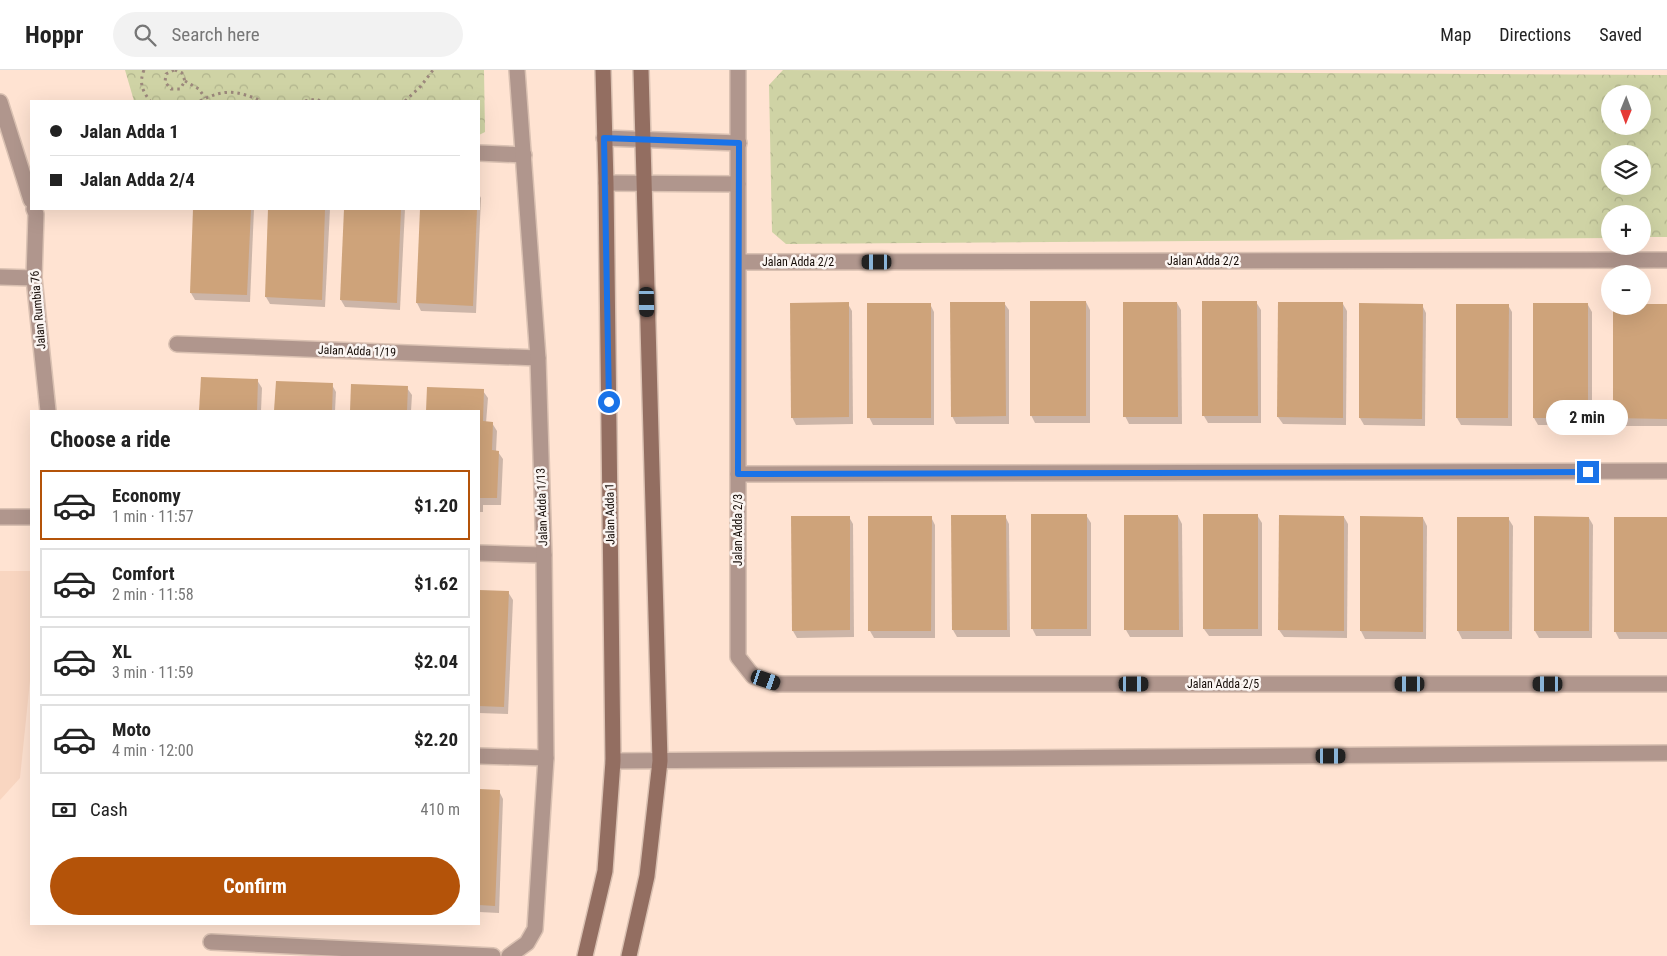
<!DOCTYPE html>
<meta charset="utf-8">
<style>
:root{--surface:#fff;--page:#f2f2f2;--text:#222;--muted:#767676;--line:#e0e0e0;--accent:#b45309}
body{margin:0;font-family:"Roboto Condensed",sans-serif;background:var(--page);color:var(--text);height:100vh;display:flex;flex-direction:column;font-size:19px;white-space:nowrap}
*{box-sizing:border-box;margin:0}
p{font-size:16px;color:var(--muted)}
.icon{flex:none;width:28px;height:28px;fill:none;stroke:currentColor;stroke-width:2;stroke-linecap:round;stroke-linejoin:round}
.map{position:relative;flex:1;overflow:hidden}
.sheet{position:absolute;left:30px;top:340px;width:450px;height:515px;display:flex;flex-direction:column;background:var(--surface);border-radius:0px;box-shadow:0 5px 20px #0002}
.sheet>*{flex:none}
.hud{position:absolute;left:30px;top:30px;width:450px;height:110px;border-radius:0px;box-shadow:0 5px 20px #0002;display:grid;align-content:center;height:110px;padding:0 20px;background:var(--surface)}
.needle{width:32px;rotate:181deg}
.controls{position:absolute;left:1601px;top:15px;display:grid;gap:10px}
.controls a{display:grid;place-items:center;width:50px;height:50px;border-radius:50%;background:var(--surface);box-shadow:0 5px 20px #0002;font-size:25px}
.end{position:absolute;width:22px;height:22px;margin:-11px;border:6px solid #1a73e8;background:#fff;box-shadow:0 0 0 2px #fff}
.from{border-radius:50%}
.bubble{position:absolute;height:35px;border-radius:18px;background:var(--surface);box-shadow:0 5px 20px #0002;font-size:16px;font-weight:700;line-height:35px;text-align:center}
.car{position:absolute;width:15px;height:30px;margin:-15px -8px;border-radius:6px;box-shadow:0 0 4px 1px #0007;background:linear-gradient(#222 24%,#8ab4d8 0 40%,#222 0 76%,#8ab4d8 0 86%,#222 0)}
.hud b{display:flex;align-items:center;gap:18px;height:48px;font-size:19px}
.hud b+b{border-top:1px solid var(--line)}
.hud i{width:12px;height:12px;background:var(--text)}
ul{padding:0;list-style:none}
li{display:flex;align-items:center;gap:15px;height:70px;margin:0 10px 8px;padding:0 10px;border:2px solid var(--line);border-radius:0px}
li div{flex:1}
li b{display:block;font-size:19px}
li em{font-style:normal;font-weight:700}
li.on{border-color:var(--accent)}
li>.icon{width:45px;height:45px;stroke-width:1.5}
h2{padding:0 20px;font-size:22px;line-height:60px}
.pay{display:flex;align-items:center;gap:12px;height:55px;padding:0 20px;font-size:19px}
.pay p{margin-inline-start:auto}
.button{display:flex;gap:10px;margin-top:auto;padding:10px 20px}
.button a{flex:1;height:58px;border-radius:30px;background:var(--accent);color:#fff;font-size:20px;font-weight:700;line-height:58px;text-align:center}
header{display:flex;align-items:center;gap:30px;box-sizing:border-box;height:70px;padding:0 25px;background:var(--surface);border-bottom:1px solid var(--line)}
header strong{font-size:24px}
nav{display:flex;gap:28px;margin-inline-start:auto;font-size:18px}
.search{width:350px;height:45px;background:var(--page);display:flex;align-items:center;gap:12px;box-sizing:border-box;padding:0 18px;border-radius:28px;color:var(--muted);font-size:19px}
.map>svg:first-child{display:block}
.built{fill:#f9d6c1}
.park{fill:url(#park-crowns);fill-rule:evenodd}
.shadow{fill:#0003}
.building{fill:#cea37a}
.lines{fill:none;stroke-linecap:round;stroke-linejoin:round}
.street-casing{stroke:#dac1b2;stroke-width:18}
.secondary-casing{stroke:#dac1b2;stroke-width:18}
.path{stroke:#9c887c;stroke-width:3;stroke-dasharray:2.5 4;stroke-linecap:butt}
.street{stroke:#b0968d;stroke-width:15}
.secondary{stroke:#936e61;stroke-width:15}
.route{stroke:#1a73e8;stroke-width:6}
.labels{text-anchor:middle;stroke-width:5;stroke-linejoin:round;paint-order:stroke}
.street-label{font-size:12px;fill:#150c07;stroke:#fbf5f2}
</style>
<header>
<strong>Hoppr</strong>
<div class="search"><svg class="icon" aria-label="search" viewBox="0 0 24 24"><circle cx="10" cy="10" r="6"/><path d="M15 15l6 6"/></svg>Search here</div>
<nav><a>Map</a><a>Directions</a><a>Saved</a></nav>
</header>
<div class="map">
<svg width="1667" height="886" viewBox="0 0 1667 886">
<defs>
<pattern id="park-crowns" width="20" height="18" patternUnits="userSpaceOnUse" patternTransform="scale(1.25)"><rect width="20" height="18" fill="#cfd3a5"/><path d="M2 6a3 3 0 1 1 6 0M12 15a3 3 0 1 1 6 0" fill="none" stroke="#b1b48d"/></pattern>
</defs>
<rect width="100%" height="100%" fill="#ffe3d2"/>
<polygon class="built" points="0,501 31,501 31,601 20,708 0,730"/>
<g class="park">
<polygon points="125,0 484,0 485,62 479,65 479,31 134,31"/>
<path d="M783,0l884,5v162h-24l-1,-23h-32v24l-824,6 -14,-12 -3,-147zM1610,24h32v32h-32zM1610,84h32v32h-32z"/>
</g>
<g class="shadow">
<polygon points="479,124 481,128 476,243 421,241 417,233 421,139 479,139"/>
<polygon points="195,139 254,139 250,232 195,230 191,223"/>
<polygon points="269,139 330,139 325,237 270,234 266,227"/>
<polygon points="345,139 405,139 400,240 345,237 341,230"/>
<polygon points="1086,232 1090,240 1090,353 1035,353 1031,345"/>
<polygon points="1256,232 1261,240 1261,353 1208,353 1204,346"/>
<polygon points="1004,233 1009,240 1009,354 956,354 952,346"/>
<polygon points="1177,233 1181,240 1182,354 1129,354 1125,346"/>
<polygon points="848,234 852,241 853,354 796,355 792,347"/>
<polygon points="930,234 934,242 934,355 873,355 869,347"/>
<polygon points="1343,234 1347,241 1346,355 1283,354 1278,347"/>
<polygon points="1422,235 1426,243 1425,356 1364,355 1360,348"/>
<polygon points="1508,235 1512,242 1512,356 1461,355 1457,348"/>
<polygon points="1588,235 1592,242 1592,355 1538,355 1534,348"/>
<polygon points="1667,235 1667,356 1618,356 1614,348 1614,236"/>
<polygon points="202,308 257,310 262,318 261,341 201,341"/>
<polygon points="277,312 332,315 336,322 335,341 276,341"/>
<polygon points="352,315 407,318 412,325 411,341 351,341"/>
<polygon points="428,318 483,321 488,328 486,353 492,353 497,361 496,382 498,382 503,389 501,435 483,435 483,442 479,442 479,341 427,341"/>
<polygon points="1086,445 1091,453 1091,566 1036,566 1032,558"/>
<polygon points="1257,445 1262,453 1262,566 1209,566 1204,559"/>
<polygon points="1005,446 1009,454 1010,567 957,567 953,560"/>
<polygon points="1178,446 1182,454 1183,567 1130,567 1126,560"/>
<polygon points="849,447 853,454 854,567 797,568 793,561"/>
<polygon points="931,447 935,455 935,568 874,568 870,561"/>
<polygon points="1344,447 1348,454 1347,568 1284,567 1279,560"/>
<polygon points="1362,448 1423,448 1427,456 1426,569 1365,569 1361,561"/>
<polygon points="1458,448 1508,448 1513,456 1512,569 1462,569 1458,561"/>
<polygon points="1589,448 1593,455 1592,568 1539,568 1535,561"/>
<polygon points="1667,448 1667,569 1619,569 1615,561"/>
<polygon points="479,521 508,522 513,530 508,644 479,643"/>
<polygon points="479,720 499,721 503,729 499,843 479,842"/>
</g>
<g class="building">
<polygon points="193,139 251,139 247,225 190,223"/>
<polygon points="268,139 325,139 322,230 265,227"/>
<polygon points="344,139 401,139 397,233 340,230"/>
<polygon points="420,139 477,139 473,236 416,233"/>
<rect x="1030" y="231" width="56" height="115"/>
<polygon points="1202,231 1257,231 1258,346 1202,346"/>
<polygon points="849,232 849,347 791,348 790,233"/>
<polygon points="950,232 1005,232 1006,346 951,347"/>
<polygon points="1123,232 1177,232 1178,347 1123,347"/>
<polygon points="1278,232 1343,232 1343,348 1277,347"/>
<rect x="867" y="233" width="64" height="115"/>
<polygon points="1359,233 1423,234 1422,349 1359,348"/>
<rect x="1533" y="233" width="55" height="115"/>
<polygon points="1456,234 1509,234 1508,348 1456,348"/>
<polygon points="1642,234 1667,234 1667,349 1613,348 1613,236 1642,236"/>
<polygon points="201,307 258,309 257,341 199,341"/>
<polygon points="276,311 333,313 332,341 274,341"/>
<polygon points="351,314 408,316 407,341 350,341"/>
<polygon points="427,317 484,319 483,351 493,352 492,380 499,381 497,428 479,428 479,341 426,341"/>
<rect x="1031" y="444" width="56" height="115"/>
<rect x="1203" y="444" width="55" height="115"/>
<polygon points="951,445 1006,445 1007,560 952,560"/>
<polygon points="1124,445 1178,445 1179,560 1124,560"/>
<polygon points="1279,445 1344,446 1344,561 1278,560"/>
<polygon points="791,446 850,446 850,560 792,561"/>
<polygon points="868,446 932,446 931,561 868,561"/>
<polygon points="1360,446 1423,447 1423,562 1360,561"/>
<polygon points="1534,446 1589,447 1589,561 1534,561"/>
<rect x="1457" y="447" width="52" height="114"/>
<rect x="1614" y="447" width="53" height="115"/>
<polygon points="479,520 509,521 504,637 479,636"/>
<polygon points="479,719 500,720 495,836 479,835"/>
</g>
<g class="lines">
<g class="street-casing">
<g id="street">
<polyline points="738,0 738,587 753,606 778,614 1667,614"/>
<polyline points="0,32 31,130"/>
<polyline points="604,68 739,73"/>
<polyline points="479,83 524,85"/>
<polyline points="606,113 738,114"/>
<polyline points="34,139 36,144 34,208 48,341"/>
<polyline points="739,192 1667,190"/>
<polyline points="0,207 34,208"/>
<polyline points="177,274 538,288"/>
<polyline points="738,404 1667,401"/>
<polyline points="0,447 31,447"/>
<polyline points="479,483 544,485"/>
<polyline points="479,686 546,688"/>
<polyline points="613,691 1667,683"/>
<polyline points="211,872 493,886"/>
<polyline points="509,886 527,873 535,859 546,688 544,485 538,288 517,0"/>
</g>
</g>
<g class="secondary-casing">
<g id="secondary">
<polyline points="585,886 605,801 613,691 606,113 603,0"/>
<polyline points="629,886 647,806 660,691 641,0"/>
</g>
</g>
<g class="path">
<path d="M144,0c-5,13 -2,20 6,31"/>
<polyline points="174,0 166,4 165,12 171,19 180,19 185,11 182,3 175,0"/>
<polyline points="185,11 199,19 205,28"/>
<path d="M200,31c25,-13 37,-10 62,0"/>
<polyline points="305,31 317,29 320,31"/>
<polyline points="405,31 421,16 433,0"/>
</g>
<use href="#street" class="street"/>
<use href="#secondary" class="secondary"/>
</g>
<g class="lines">
<polyline class="route" points="609,332 604,68 739,73 738,404 1588,402"/>
</g>
<g class="labels">
<g class="street-label">
<text x="1203" y="195">Jalan Adda 2/2</text>
<text x="798" y="196">Jalan Adda 2/2</text>
<text transform="translate(38 240) rotate(-95)" y="4">Jalan Rumbia 76</text>
<text transform="translate(357 281) rotate(2)" y="4">Jalan Adda 1/19</text>
<text transform="translate(542 437) rotate(-92)" y="4">Jalan Adda 1/13</text>
<text transform="translate(610 444) rotate(-91)" y="4">Jalan Adda 1</text>
<text transform="translate(738 460) rotate(-90)" y="4">Jalan Adda 2/3</text>
<text x="1223" y="618">Jalan Adda 2/5</text>
</g>
</g>
</svg>
<div class="controls">
<a><svg class="needle" viewBox="-14 -14 28 28"><path d="M0-13l5 13h-10z" fill="#e53935"/><path d="M0 13l5-13h-10z" fill="#767676"/></svg></a>
<a><svg class="icon" aria-label="layers" viewBox="0 0 24 24"><path d="M12 4l9 5-9 5-9-5zM3 14l9 5 9-5"/></svg></a>
<a>+</a>
<a>−</a>
</div>
<i class="end from" style="left:609px;top:332px"></i>
<i class="end" style="left:1588px;top:402px"></i>
<div class="bubble" style="left:1546px;top:330px;width:82px">2 min</div>
<i class="car" style="left:877px;top:192px;rotate:270deg"></i>
<i class="car" style="left:647px;top:232px;rotate:179deg"></i>
<i class="car" style="left:766px;top:610px;rotate:109deg"></i>
<i class="car" style="left:1134px;top:614px;rotate:90deg"></i>
<i class="car" style="left:1410px;top:614px;rotate:270deg"></i>
<i class="car" style="left:1548px;top:614px;rotate:270deg"></i>
<i class="car" style="left:1331px;top:686px;rotate:90deg"></i>
<div class="hud">
<b><i class="from"></i>Jalan Adda 1</b>
<b><i></i>Jalan Adda 2/4</b>
</div>
<section class="sheet">
<h2>Choose a ride</h2>
<ul>
<li class="on"><svg class="icon" aria-label="car" viewBox="0 0 24 24"><path d="M5 17H2v-5l4-1 3-4h7l3 4 3 1v5h-3M9 17h6M6 11h13"/><circle cx="7" cy="17" r="2"/><circle cx="17" cy="17" r="2"/></svg><div><b>Economy</b><p>1 min · 11:57</p></div><em>$1.20</em></li>
<li><svg class="icon" aria-label="car" viewBox="0 0 24 24"><path d="M5 17H2v-5l4-1 3-4h7l3 4 3 1v5h-3M9 17h6M6 11h13"/><circle cx="7" cy="17" r="2"/><circle cx="17" cy="17" r="2"/></svg><div><b>Comfort</b><p>2 min · 11:58</p></div><em>$1.62</em></li>
<li><svg class="icon" aria-label="car" viewBox="0 0 24 24"><path d="M5 17H2v-5l4-1 3-4h7l3 4 3 1v5h-3M9 17h6M6 11h13"/><circle cx="7" cy="17" r="2"/><circle cx="17" cy="17" r="2"/></svg><div><b>XL</b><p>3 min · 11:59</p></div><em>$2.04</em></li>
<li><svg class="icon" aria-label="car" viewBox="0 0 24 24"><path d="M5 17H2v-5l4-1 3-4h7l3 4 3 1v5h-3M9 17h6M6 11h13"/><circle cx="7" cy="17" r="2"/><circle cx="17" cy="17" r="2"/></svg><div><b>Moto</b><p>4 min · 12:00</p></div><em>$2.20</em></li>
</ul>
<div class="pay"><svg class="icon" aria-label="cash" viewBox="0 0 24 24"><path d="M3 7h18v10H3z"/><circle cx="12" cy="12" r="2"/></svg>Cash<p>410 m</p></div>
<div class="button"><a>Confirm</a></div>
</section>
</div>
